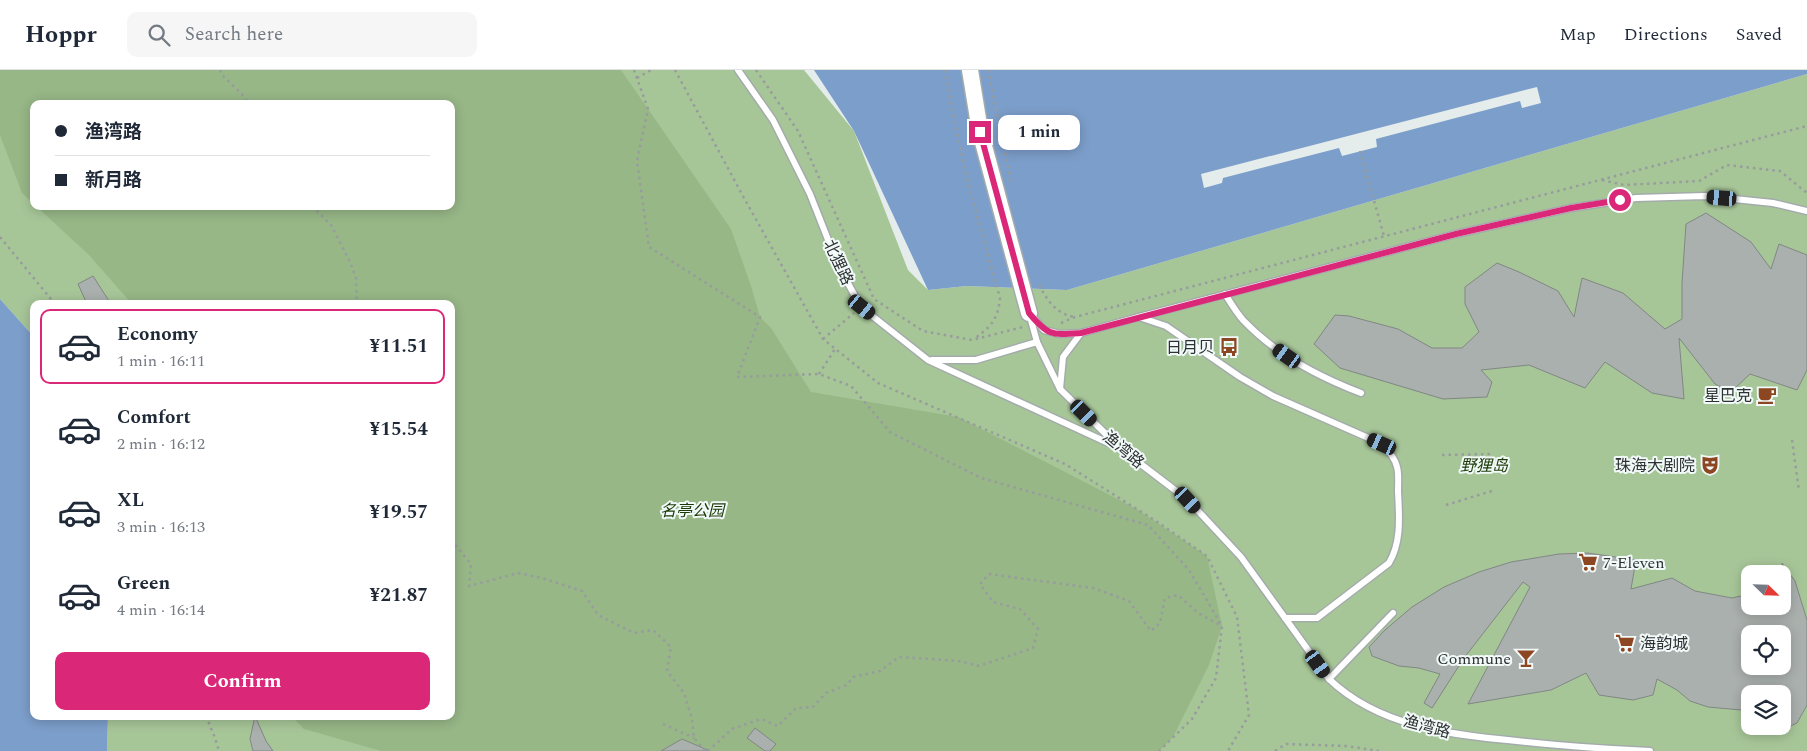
<!DOCTYPE html>
<meta charset="utf-8">
<style>
:root{--surface:#fff;--page:#f6f6f7;--text:#1f2937;--muted:#747a83;--line:#e0e1e3;--accent:#db2777}
body{margin:0;font-family:Spectral,"Noto Sans SC",serif;background:var(--page);color:var(--text);height:100vh;display:flex;flex-direction:column;font-size:19px;white-space:nowrap}
*{box-sizing:border-box;margin:0}
p{font-size:16px;color:var(--muted)}
.icon{flex:none;width:28px;height:28px;fill:none;stroke:currentColor;stroke-width:2;stroke-linecap:round;stroke-linejoin:round}
.map{position:relative;flex:1;overflow:hidden}
.details{position:absolute;left:30px;top:230px;width:425px;height:420px;display:flex;flex-direction:column;background:var(--surface);border-radius:10px;box-shadow:0 2px 12px #0003}
.details>*{flex:none}
.banner{position:absolute;left:30px;top:30px;width:425px;height:110px;border-radius:10px;box-shadow:0 2px 12px #0003;display:grid;align-content:center;height:110px;padding:0 25px;background:var(--surface)}
.needle{width:32px;rotate:113deg}
.tools{position:absolute;left:1741px;top:495px;display:grid;gap:10px}
.tools a{display:grid;place-items:center;width:50px;height:50px;border-radius:10px;background:var(--surface);box-shadow:0 2px 12px #0003;font-size:25px}
.end{position:absolute;width:22px;height:22px;margin:-11px;border:6px solid #db2777;background:#fff;box-shadow:0 0 0 2px #fff}
.from{border-radius:50%}
.bubble{position:absolute;height:35px;border-radius:10px;background:var(--surface);box-shadow:0 2px 12px #0003;font-size:16px;font-weight:700;line-height:35px;text-align:center}
.car{position:absolute;width:15px;height:30px;margin:-15px -8px;border-radius:6px;box-shadow:0 0 4px 1px #0007;background:linear-gradient(#222 24%,#8ab4d8 0 40%,#222 0 76%,#8ab4d8 0 86%,#222 0)}
.banner b{display:flex;align-items:center;gap:18px;height:48px;font-size:19px}
.banner b+b{border-top:1px solid var(--line)}
.banner i{width:12px;height:12px;background:var(--text)}
ul{padding:9px 0 0;list-style:none}
li{display:flex;align-items:center;gap:15px;height:75px;margin:0 10px 8px;padding:0 15px;border:2px solid transparent;border-radius:10px}
li div{flex:1}
li b{display:block;font-size:19px}
li em{font-style:normal;font-weight:700}
li.current{border-color:var(--accent)}
li>.icon{width:45px;height:45px;stroke-width:1.5}
.primary-button{display:flex;gap:10px;margin-top:auto;padding:10px 25px}
.primary-button a{flex:1;height:58px;border-radius:10px;background:var(--accent);color:#fff;font-size:20px;font-weight:700;line-height:58px;text-align:center}
header{display:flex;align-items:center;gap:30px;box-sizing:border-box;height:70px;padding:0 25px;background:var(--surface);border-bottom:1px solid var(--line)}
header strong{font-size:24px}
nav{display:flex;gap:28px;margin-inline-start:auto;font-size:18px}
.search{width:350px;height:45px;background:var(--page);display:flex;align-items:center;gap:12px;box-sizing:border-box;padding:0 18px;border-radius:10px;color:var(--muted);font-size:19px}
.map>svg:first-child{display:block}
.green{fill:#a7c698;fill-rule:evenodd}
.forest{fill:#97b787}
.water{fill:#7c9eca}
.pier{fill:#e4ecec}
.building{fill:#aab0ad;stroke:#818784;fill-rule:evenodd}
.lines{fill:none;stroke-linecap:round;stroke-linejoin:round}
.service-casing{stroke:#a4abab;stroke-width:9}
.tertiary-casing{stroke:#a4abab;stroke-width:19}
.path{stroke:#979c9c;stroke-width:2.5;stroke-dasharray:2.5 4;stroke-linecap:butt}
.service{stroke:#fff;stroke-width:6}
.tertiary{stroke:#fff;stroke-width:16}
.route{stroke:#db2777;stroke-width:6}
.labels{text-anchor:middle;stroke-width:4;stroke-linejoin:round;paint-order:stroke}
.street-label{font-size:16px;fill:#2e3131;stroke:#f1f9f9}
.poi-label{font-size:16px;fill:#2e3131;stroke:#f1f9f9;text-anchor:end}
.park-label{font-size:16px;font-style:italic;fill:#1b3a06;stroke:#f1f9f9}
</style>
<header>
<strong>Hoppr</strong>
<div class="search"><svg class="icon" aria-label="search" viewBox="0 0 24 24"><circle cx="10" cy="10" r="6"/><path d="M15 15l6 6"/></svg>Search here</div>
<nav><a>Map</a><a>Directions</a><a>Saved</a></nav>
</header>
<div class="map">
<svg width="1807" height="681" viewBox="0 0 1807 681">
<rect width="100%" height="100%" fill="#e4ecec"/>
<path class="green" d="M0,0h804l50,61 54,139 20,20 39,-4 100,4 740,-216v677h-1700l1,-35h343v-412h-417v33l-34,-38zM34,34h417v102h-417zM1750,504h32v32h-32zM1750,564h32v32h-32zM1750,624h32v32h-32z"/>
<polygon class="forest" points="0,0 621,0 731,159 751,216 760,247 771,258 811,322 958,347 1135,438 1207,486 1222,556 1209,595 1173,667 1159,681 381,681 304,659 291,646 451,646 451,234 132,234 89,185 36,136 451,136 451,34 34,34 34,134 22,123 0,65"/>
<g class="water">
<polygon points="814,0 1807,0 1807,4 1067,220 967,216 928,220 854,61"/>
<polygon points="0,229 34,267 34,646 108,646 107,681 0,681"/>
</g>
<polygon class="pier" points="1537,17 1541,33 1522,38 1520,31 1376,69 1377,77 1342,86 1339,78 1223,108 1222,113 1204,118 1201,104"/>
<g class="building">
<polygon points="1706,143 1751,172 1771,199 1779,174 1807,185 1807,300 1797,320 1750,304 1731,322 1715,314 1679,268 1684,329 1652,323 1605,292 1585,318 1529,295 1481,300 1492,312 1487,327 1443,329 1340,298 1314,274 1335,245 1349,246 1398,259 1432,278 1462,278 1479,262 1465,234 1465,217 1497,193 1519,202 1558,221 1574,247 1582,208 1623,223 1665,259 1682,249 1682,213 1686,154"/>
<polygon points="93,206 111,234 87,234 78,214"/>
<path d="M1588,483l48,7 -5,29 41,-11 23,13 37,7 18,-4v12h32v-43l13,18 12,39v85l-10,18 -15,7v-36h-32v18l-9,-2 -33,-3 -18,-6 -13,-11 -20,-11 -4,16 -20,5 -34,-5 -13,-22 -35,17 -83,14 62,-117 -7,-5 -59,76 -32,50 -8,-5 16,-29 -21,-6 -20,-2 -27,-10 -3,-9 16,-17 27,-23 32,-20 35,-15 32,-10 48,-8zM1750,564h32v32h-32z"/>
<polygon points="255,646 266,671 273,681 253,681 250,669"/>
<polygon points="755,658 776,674 770,681 765,681 747,668"/>
<polygon points="682,669 710,681 661,681"/>
</g>
<g class="lines">
<g class="service-casing">
<g id="service">
<polyline points="738,0 773,50 810,124 838,195 861,237 928,290 1117,377"/>
<path d="M1225,224c5,8 11,18 18,26 31,33 76,57 118,73"/>
<path d="M1029,243l8,29 23,47 61,60 67,51 53,57 88,122c50,48 123,56 188,62 44,5 88,8 133,10"/>
<polyline points="1031,245 1044,260 1060,264 1081,263 1139,247 1456,164 1571,138 1636,128 1705,126 1773,133 1807,141"/>
<path d="M1139,247l27,9 74,51 33,19 109,48c7,7 13,14 15,23 2,7 1,16 1,24 1,24 4,50 -9,72l-72,55h-32"/>
<polyline points="932,290 976,290 1037,272"/>
<polyline points="1060,319 1063,287 1081,263"/>
<polyline points="1329,609 1393,543"/>
</g>
</g>
<g class="tertiary-casing">
<polyline id="tertiary" points="970,0 980,61 1029,243"/>
</g>
<g class="path">
<polyline points="220,0 222,5 245,27 248,34"/>
<polyline points="634,0 648,39 637,91 649,177 760,247 737,307 819,304 851,316 890,362 981,408 1148,455 1189,500 1222,556 1216,608 1192,649 1159,681"/>
<polyline points="675,0 744,128 823,269 878,313 1065,394 1156,451 1207,486 1237,547 1249,645 1228,681"/>
<polyline points="756,0 798,61 874,229 923,261 972,270 1023,257"/>
<path d="M946,0c10,77 33,153 54,228 -2,21 -9,29 -26,41"/>
<polyline points="988,0 1011,111"/>
<polyline points="637,8 651,0"/>
<polyline points="1360,81 1384,166"/>
<polyline points="1602,110 1624,115 1699,111 1727,95 1780,101 1807,123"/>
<polyline points="312,136 331,155 350,192 356,208 357,234"/>
<polyline points="0,167 55,234"/>
<path d="M1039,215c9,16 16,28 35,32"/>
<polyline points="1061,253 1075,247 1807,56"/>
<polyline points="823,269 854,243"/>
<polyline points="819,304 835,279"/>
<polyline points="1792,370 1799,421"/>
<polyline points="1442,385 1490,384"/>
<polyline points="1446,435 1495,420"/>
<polyline points="451,470 471,494 469,516 518,503 542,508 582,521 598,545 634,563 653,560 671,577 667,601 684,623 692,649 694,668 705,681"/>
<polyline points="206,646 215,668 219,681"/>
<polyline points="663,654 694,668"/>
<polyline points="708,681 732,659 761,649 778,656 796,638 813,637 826,623 847,615 853,607 880,601 899,587 959,591 979,596 1033,578 1038,559 1020,539 993,532 980,514 989,504 1093,518 1129,531 1151,561 1160,553 1165,528 1178,525 1198,543 1222,556"/>
<polyline points="1275,681 1286,674 1346,676 1379,681"/>
</g>
<use href="#service" class="service"/>
<use href="#tertiary" class="tertiary"/>
</g>
<g class="lines">
<path class="route" d="M980,62l49,181c19,23 22,22 52,20l375,-99 115,-26 49,-8"/>
</g>
<defs>
<g id="bus-bare" transform="scale(1.5)"><path d="M-5-6H5V4H4V6H2V4H-2V6H-4V4H-5ZM-3.5-4V0h7V-4ZM-3.5 1.2v1.5H-2V1.2ZM2 1.2v1.5H3.5V1.2Z" fill="#8d4622" stroke="#f1f9f9" stroke-width="2.5" paint-order="stroke"/></g>
<g id="cafe-bare" transform="scale(1.5)"><path d="M-5.5-4.5H6V0H3Q3 3.5 0 3.5H-2.5Q-5.5 3.5-5.5 0ZM3-3.2v2h1.7v-2ZM-6 4.5H4V6H-6Z" fill="#8d4622" stroke="#f1f9f9" stroke-width="2.5" paint-order="stroke"/></g>
<g id="theatre-bare" transform="scale(1.5)"><path d="M-5-5.5Q0-4 5-5.5V0Q5 5 0 6Q-5 5-5 0ZM-3.3-2.5H-1v1.5H-3.3ZM1-2.5H3.3v1.5H1ZM-2.8 1Q0 5.5 2.8 1Z" fill="#8d4622" stroke="#f1f9f9" stroke-width="2.5" paint-order="stroke"/></g>
<g id="supermarket-bare" transform="scale(1.5)"><path d="M-6-5.5h2.5l.6 2H6L4.5 2H-2.5L-4.4-4H-6ZM-1.5 3.2a1.3 1.3 0 1 0 .1 0ZM3 3.2a1.3 1.3 0 1 0 .1 0Z" fill="#8d4622" stroke="#f1f9f9" stroke-width="2.5" paint-order="stroke"/></g>
<g id="bar-bare" transform="scale(1.5)"><path d="M-6-5H6L.8 .8V4.5H3.5V6h-7V4.5H-.8V.8Z" fill="#8d4622" stroke="#f1f9f9" stroke-width="2.5" paint-order="stroke"/></g>
</defs>
<g fill-rule="evenodd">
<use href="#bus-bare" x="1229" y="277"/>
<use href="#cafe-bare" x="1767" y="325"/>
<use href="#theatre-bare" x="1710" y="395"/>
<use href="#supermarket-bare" x="1588" y="492"/>
<use href="#supermarket-bare" x="1625" y="573"/>
<use href="#bar-bare" x="1526" y="588"/>
</g>
<g class="labels">
<g class="street-label">
<text transform="translate(839 192) rotate(65)" y="6">北狸路</text>
<text transform="translate(1124 379) rotate(40)" y="6">渔湾路</text>
<text transform="translate(1427 656) rotate(15)" y="6">渔湾路</text>
</g>
<g class="poi-label">
<text x="1214" y="283">日月贝</text>
<text x="1752" y="331">星巴克</text>
<text x="1695" y="401">珠海大剧院</text>
<text x="1603" y="498" text-anchor="start">7-Eleven</text>
<text x="1640" y="579" text-anchor="start">海韵城</text>
<text x="1511" y="594">Commune</text>
</g>
<g class="park-label">
<text x="1484" y="401">野狸岛</text>
<text x="692" y="446">名亭公园</text>
</g>
</g>
</svg>
<div class="tools">
<a><svg class="needle" viewBox="-14 -14 28 28"><path d="M0-13l5 13h-10z" fill="#e53935"/><path d="M0 13l5-13h-10z" fill="#747a83"/></svg></a>
<a><svg class="icon" aria-label="locate" viewBox="0 0 24 24"><circle cx="12" cy="12" r="6"/><path d="M12 2v4M12 18v4M2 12h4M18 12h4"/></svg></a>
<a><svg class="icon" aria-label="layers" viewBox="0 0 24 24"><path d="M12 4l9 5-9 5-9-5zM3 14l9 5 9-5"/></svg></a>
</div>
<i class="end from" style="left:1620px;top:130px"></i>
<i class="end" style="left:980px;top:62px"></i>
<div class="bubble" style="left:998px;top:45px;width:82px">1 min</div>
<i class="car" style="left:1722px;top:128px;rotate:275deg"></i>
<i class="car" style="left:862px;top:237px;rotate:129deg"></i>
<i class="car" style="left:1287px;top:286px;rotate:305deg"></i>
<i class="car" style="left:1084px;top:343px;rotate:135deg"></i>
<i class="car" style="left:1382px;top:374px;rotate:294deg"></i>
<i class="car" style="left:1188px;top:430px;rotate:137deg"></i>
<i class="car" style="left:1318px;top:594px;rotate:144deg"></i>
<div class="banner">
<b><i class="from"></i>渔湾路</b>
<b><i></i>新月路</b>
</div>
<section class="details">
<ul>
<li class="current"><svg class="icon" aria-label="car" viewBox="0 0 24 24"><path d="M5 17H2v-5l4-1 3-4h7l3 4 3 1v5h-3M9 17h6M6 11h13"/><circle cx="7" cy="17" r="2"/><circle cx="17" cy="17" r="2"/></svg><div><b>Economy</b><p>1 min · 16:11</p></div><em>¥11.51</em></li>
<li><svg class="icon" aria-label="car" viewBox="0 0 24 24"><path d="M5 17H2v-5l4-1 3-4h7l3 4 3 1v5h-3M9 17h6M6 11h13"/><circle cx="7" cy="17" r="2"/><circle cx="17" cy="17" r="2"/></svg><div><b>Comfort</b><p>2 min · 16:12</p></div><em>¥15.54</em></li>
<li><svg class="icon" aria-label="car" viewBox="0 0 24 24"><path d="M5 17H2v-5l4-1 3-4h7l3 4 3 1v5h-3M9 17h6M6 11h13"/><circle cx="7" cy="17" r="2"/><circle cx="17" cy="17" r="2"/></svg><div><b>XL</b><p>3 min · 16:13</p></div><em>¥19.57</em></li>
<li><svg class="icon" aria-label="car" viewBox="0 0 24 24"><path d="M5 17H2v-5l4-1 3-4h7l3 4 3 1v5h-3M9 17h6M6 11h13"/><circle cx="7" cy="17" r="2"/><circle cx="17" cy="17" r="2"/></svg><div><b>Green</b><p>4 min · 16:14</p></div><em>¥21.87</em></li>
</ul>
<div class="primary-button"><a>Confirm</a></div>
</section>
</div>
